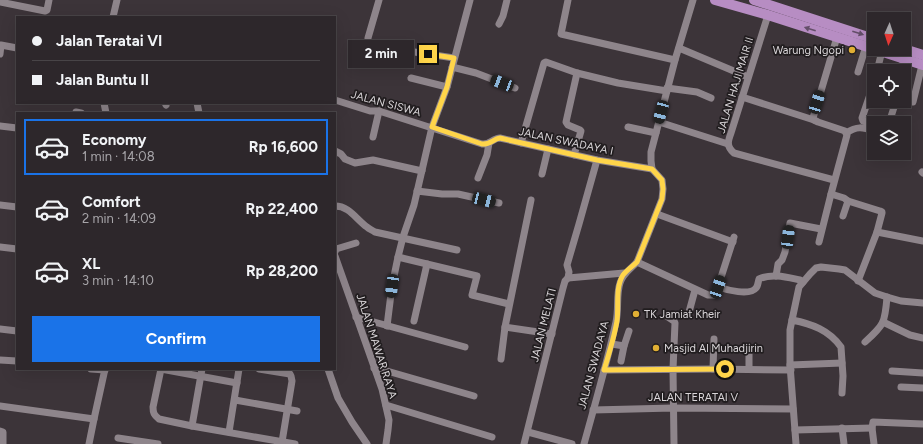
<!DOCTYPE html>
<meta charset="utf-8">
<style>
:root{--surface:#2d272b;--page:#393337;--text:#f1f3f6;--muted:#a7a5a9;--line:#484447;--accent:#1a73e8}
body{margin:0;font-family:Figtree,sans-serif;background:var(--page);color:var(--text);height:100vh;display:flex;flex-direction:column;font-size:15px;white-space:nowrap}
*{box-sizing:border-box;margin:0}
p{font-size:13px;color:var(--muted)}
.icon{flex:none;width:22px;height:22px;fill:none;stroke:currentColor;stroke-width:2;stroke-linecap:round;stroke-linejoin:round}
.map{position:relative;flex:1;overflow:hidden}
.side{position:absolute;left:16px;top:112px;width:320px;height:258px;display:flex;flex-direction:column;background:var(--surface);border-radius:0px;box-shadow:0 4px 16px #0002,0 0 0 1px var(--line)}
.side>*{flex:none}
.top-card{position:absolute;left:16px;top:16px;width:320px;height:88px;border-radius:0px;box-shadow:0 4px 16px #0002,0 0 0 1px var(--line);display:grid;align-content:center;height:88px;padding:0 16px;background:var(--surface)}
.needle{width:26px;rotate:183deg}
.fabs{position:absolute;left:867px;top:12px;display:grid;gap:8px}
.fabs a{display:grid;place-items:center;width:44px;height:44px;border-radius:0px;background:var(--surface);box-shadow:0 4px 16px #0002,0 0 0 1px var(--line);font-size:20px}
.end{position:absolute;width:18px;height:18px;margin:-9px;border:5px solid #ffd54a;background:#111;box-shadow:0 0 0 2px #111}
.from{border-radius:50%}
.bubble{position:absolute;height:28px;border-radius:0px;background:var(--surface);box-shadow:0 4px 16px #0002,0 0 0 1px var(--line);font-size:13px;font-weight:700;line-height:28px;text-align:center}
.car{position:absolute;width:12px;height:24px;margin:-12px -6px;border-radius:5px;box-shadow:0 0 3px 1px #0007;background:linear-gradient(#222 24%,#8ab4d8 0 40%,#222 0 76%,#8ab4d8 0 86%,#222 0)}
.top-card b{display:flex;align-items:center;gap:14px;height:38px;font-size:15px}
.top-card b+b{border-top:1px solid var(--line)}
.top-card i{width:10px;height:10px;background:var(--text)}
ul{padding:7px 0 0;list-style:none}
li{display:flex;align-items:center;gap:12px;height:56px;margin:0 8px 6px;padding:0 8px;border:2px solid transparent;border-radius:0px}
li div{flex:1}
li b{display:block;font-size:15px}
li em{font-style:normal;font-weight:700}
li.active{border-color:var(--accent)}
li>.icon{width:36px;height:36px;stroke-width:1.5}
.action{display:flex;gap:8px;margin-top:auto;padding:8px 16px}
.action a{flex:1;height:46px;border-radius:0px;background:var(--accent);color:#fff;font-size:16px;font-weight:700;line-height:46px;text-align:center}
.map>svg:first-child{display:block}
.lines{fill:none;stroke-linecap:round;stroke-linejoin:round}
.minor{stroke:#8e858b;stroke-width:7}
.major{stroke:#b78dc3;stroke-width:10}
.oneway{fill:#644f69}
.route{stroke:#ffd54a;stroke-width:5}
.poi-dot{fill:#e1af34;stroke:#211d1f;stroke-width:1.5}
.labels{text-anchor:middle;stroke-width:3.5;stroke-linejoin:round;paint-order:stroke}
.poi-label{font-size:11px;fill:#d9d5d8;stroke:#211d1f;text-anchor:start}
.street-label{font-size:11px;fill:#d9d5d8;stroke:#211d1f}
</style>
<div class="map">
<svg width="923" height="444" viewBox="0 0 923 444">
<rect width="100%" height="100%" fill="#3c3439"/>
<g class="lines">
<g class="minor">
<polyline points="379,0 368,38 368,42 375,46 454,58"/>
<polyline points="568,0 561,34 675,60"/>
<polyline points="0,2 45,11 47,10 49,0"/>
<path d="M768,15l-37,118c-3,8 -5,13 3,20l100,27"/>
<polyline points="113,17 117,0"/>
<polyline points="499,24 503,16 507,0"/>
<polyline points="837,37 813,118 814,120 818,122 845,131 847,135 831,194 844,198 848,201 843,216"/>
<polyline points="679,48 748,77"/>
<polyline points="0,54 1,45 17,48"/>
<polyline points="452,67 476,73 515,88"/>
<polyline points="877,71 882,51"/>
<polyline points="901,71 904,58"/>
<polyline points="858,72 866,46"/>
<polyline points="411,78 447,87"/>
<polyline points="874,83 862,118 863,121 874,124"/>
<polyline points="667,88 697,92 711,98"/>
<polyline points="742,97 814,120"/>
<path d="M335,100l35,11h9l103,33c8,1 11,-6 18,-6l97,22 55,9"/>
<polyline points="913,102 922,65"/>
<polyline points="104,103 106,113"/>
<polyline points="165,103 166,105"/>
<polyline points="197,103 199,113"/>
<polyline points="76,112 81,113"/>
<polyline points="659,122 728,144"/>
<polyline points="889,123 896,101"/>
<polyline points="0,126 17,128"/>
<polyline points="628,127 656,133"/>
<path d="M846,133c11,-7 16,-6 28,-2"/>
<polyline points="373,137 379,111"/>
<polyline points="521,143 544,63 546,62 577,73 618,83 667,91"/>
<polyline points="335,151 341,154 345,159 355,163 373,160 422,171"/>
<polyline points="574,155 581,131 580,130 568,125 566,122 577,73"/>
<polyline points="922,172 923,173"/>
<polyline points="542,174 548,149"/>
<polyline points="478,178 487,155 489,143"/>
<polyline points="417,191 442,194 458,194 499,203"/>
<polyline points="848,201 880,211 882,212 882,213 877,232 858,281"/>
<polyline points="0,205 17,207"/>
<path d="M335,206c14,0 21,13 32,21 2,2 5,3 8,5l82,18"/>
<polyline points="657,214 733,242"/>
<polyline points="877,232 923,241"/>
<polyline points="819,242 831,194"/>
<polyline points="0,247 17,249"/>
<polyline points="335,252 336,249 356,243"/>
<polyline points="335,256 382,389 389,420 388,430 386,444"/>
<polyline points="398,257 477,276 472,295 509,304"/>
<polyline points="637,262 708,295 714,295 716,293 734,237"/>
<polyline points="776,276 778,264 782,260 785,252 790,223 821,229"/>
<polyline points="568,278 569,272 567,265 579,224 597,160"/>
<path d="M718,287c9,3 32,9 38,1 2,-2 2,-6 3,-9 13,-6 27,-2 41,1l3,2"/>
<polyline points="689,312 695,290"/>
<polyline points="356,317 465,347"/>
<polyline points="668,317 674,321 675,323 673,369 674,444"/>
<polyline points="792,320 799,287 810,274 816,268 821,267 839,269 845,270 875,293 887,297 901,301 923,303"/>
<polyline points="414,321 427,264"/>
<polyline points="883,322 910,335 923,338"/>
<polyline points="387,326 392,286 398,257 403,237 414,205 432,127 447,87 470,0"/>
<polyline points="505,327 531,200"/>
<polyline points="0,329 17,331"/>
<path d="M865,342c19,-17 20,-19 22,-45"/>
<polyline points="612,344 624,346 629,331"/>
<polyline points="501,359 505,327 552,334"/>
<polyline points="0,360 17,361"/>
<polyline points="621,361 624,346"/>
<polyline points="790,365 842,363"/>
<polyline points="374,368 387,371 474,396"/>
<polyline points="91,369 105,370"/>
<path d="M161,369l-8,38c0,6 1,8 6,12l33,7 103,18"/>
<polyline points="161,369 237,383"/>
<polyline points="259,369 290,374 291,376 292,381 282,442"/>
<polyline points="328,369 338,398 352,422 367,444"/>
<polyline points="713,369 714,339"/>
<polyline points="749,369 749,347"/>
<polyline points="604,370 713,369 791,370"/>
<polyline points="892,371 923,373"/>
<polyline points="901,387 923,388"/>
<polyline points="235,400 297,411"/>
<polyline points="386,405 492,437"/>
<polyline points="0,406 94,419"/>
<polyline points="593,410 673,408 793,409"/>
<polyline points="192,426 202,369"/>
<polyline points="842,428 844,444"/>
<polyline points="795,430 872,428"/>
<polyline points="0,431 3,432 3,444"/>
<polyline points="229,432 239,369"/>
<polyline points="528,432 572,444"/>
<polyline points="118,438 158,444"/>
<polyline points="89,444 94,419 105,369"/>
<polyline points="524,444 563,288 565,281 568,278 624,273"/>
<path d="M584,444c11,-40 23,-81 32,-122 3,-13 0,-27 4,-39 3,-10 11,-14 17,-21l25,-63 1,-10 -1,-9 -10,-11 -1,-8v-9l24,-92 18,-60"/>
<path d="M796,444l-6,-79v-35l2,-10c20,4 37,10 49,27l2,29 -1,17"/>
<polyline points="874,444 872,428 873,422 923,424"/>
</g>
<g class="major">
<polyline points="715,0 768,15 874,49"/>
<polyline points="754,0 874,39"/>
<polyline points="874,49 923,65"/>
<polyline points="904,49 923,55"/>
</g>
</g>
<defs><path id="oneway-solid" d="M-6-.8H1V-3.2L6.5 0L1 3.2V.8H-6Z"/></defs>
<g class="oneway">
<use href="#oneway-solid" transform="translate(810 29) rotate(-162)"/>
<use href="#oneway-solid" transform="translate(858 33) rotate(18)"/>
</g>
<g class="lines">
<path class="route" d="M428,54l26,4 -7,29 -15,40 50,17c8,1 11,-5 18,-6l97,22 55,9 10,11 1,9 -1,10 -25,63c-4,4 -10,8 -14,13 -8,13 -4,31 -6,46 -3,17 -8,33 -13,49l121,-1"/>
</g>
<g class="poi-dot">
<circle cx="852" cy="50" r="4"/>
<circle cx="636" cy="314" r="4"/>
<circle cx="656" cy="348" r="4"/>
</g>
<g class="labels">
<g class="poi-label">
<text x="844" y="54" text-anchor="end">Warung Ngopi</text>
<text x="644" y="318">TK Jamiat Kheir</text>
<text x="664" y="352">Masjid Al Muhadjirin</text>
</g>
<g class="street-label">
<text transform="translate(735 85) rotate(-73)" y="4">JALAN HAJI MAIR II</text>
<text transform="translate(386 103) rotate(15)" y="4">JALAN SISWA</text>
<text transform="translate(566 141) rotate(12)" y="4">JALAN SWADAYA I</text>
<text transform="translate(543 325) rotate(-76)" y="4">JALAN MELATI</text>
<text transform="translate(377 346) rotate(72)" y="4">JALAN MAWAR RAYA</text>
<text transform="translate(593 365) rotate(-75)" y="4">JALAN SWADAYA</text>
<text x="693" y="401">JALAN TERATAI V</text>
</g>
</g>
</svg>
<div class="fabs">
<a><svg class="needle" viewBox="-14 -14 28 28"><path d="M0-13l5 13h-10z" fill="#e53935"/><path d="M0 13l5-13h-10z" fill="#a7a5a9"/></svg></a>
<a><svg class="icon" aria-label="locate" viewBox="0 0 24 24"><circle cx="12" cy="12" r="6"/><path d="M12 2v4M12 18v4M2 12h4M18 12h4"/></svg></a>
<a><svg class="icon" aria-label="layers" viewBox="0 0 24 24"><path d="M12 4l9 5-9 5-9-5zM3 14l9 5 9-5"/></svg></a>
</div>
<i class="end from" style="left:725px;top:369px"></i>
<i class="end" style="left:428px;top:54px"></i>
<div class="bubble" style="left:348px;top:40px;width:66px">2 min</div>
<i class="car" style="left:502px;top:83px;rotate:291deg"></i>
<i class="car" style="left:817px;top:102px;rotate:17deg"></i>
<i class="car" style="left:661px;top:112px;rotate:195deg"></i>
<i class="car" style="left:484px;top:200px;rotate:104deg"></i>
<i class="car" style="left:788px;top:237px;rotate:7deg"></i>
<i class="car" style="left:392px;top:286px;rotate:188deg"></i>
<i class="car" style="left:718px;top:287px;rotate:18deg"></i>
<div class="top-card">
<b><i class="from"></i>Jalan Teratai VI</b>
<b><i></i>Jalan Buntu II</b>
</div>
<section class="side">
<ul>
<li class="active"><svg class="icon" aria-label="car" viewBox="0 0 24 24"><path d="M5 17H2v-5l4-1 3-4h7l3 4 3 1v5h-3M9 17h6M6 11h13"/><circle cx="7" cy="17" r="2"/><circle cx="17" cy="17" r="2"/></svg><div><b>Economy</b><p>1 min · 14:08</p></div><em>Rp 16,600</em></li>
<li><svg class="icon" aria-label="car" viewBox="0 0 24 24"><path d="M5 17H2v-5l4-1 3-4h7l3 4 3 1v5h-3M9 17h6M6 11h13"/><circle cx="7" cy="17" r="2"/><circle cx="17" cy="17" r="2"/></svg><div><b>Comfort</b><p>2 min · 14:09</p></div><em>Rp 22,400</em></li>
<li><svg class="icon" aria-label="car" viewBox="0 0 24 24"><path d="M5 17H2v-5l4-1 3-4h7l3 4 3 1v5h-3M9 17h6M6 11h13"/><circle cx="7" cy="17" r="2"/><circle cx="17" cy="17" r="2"/></svg><div><b>XL</b><p>3 min · 14:10</p></div><em>Rp 28,200</em></li>
</ul>
<div class="action"><a>Confirm</a></div>
</section>
</div>
